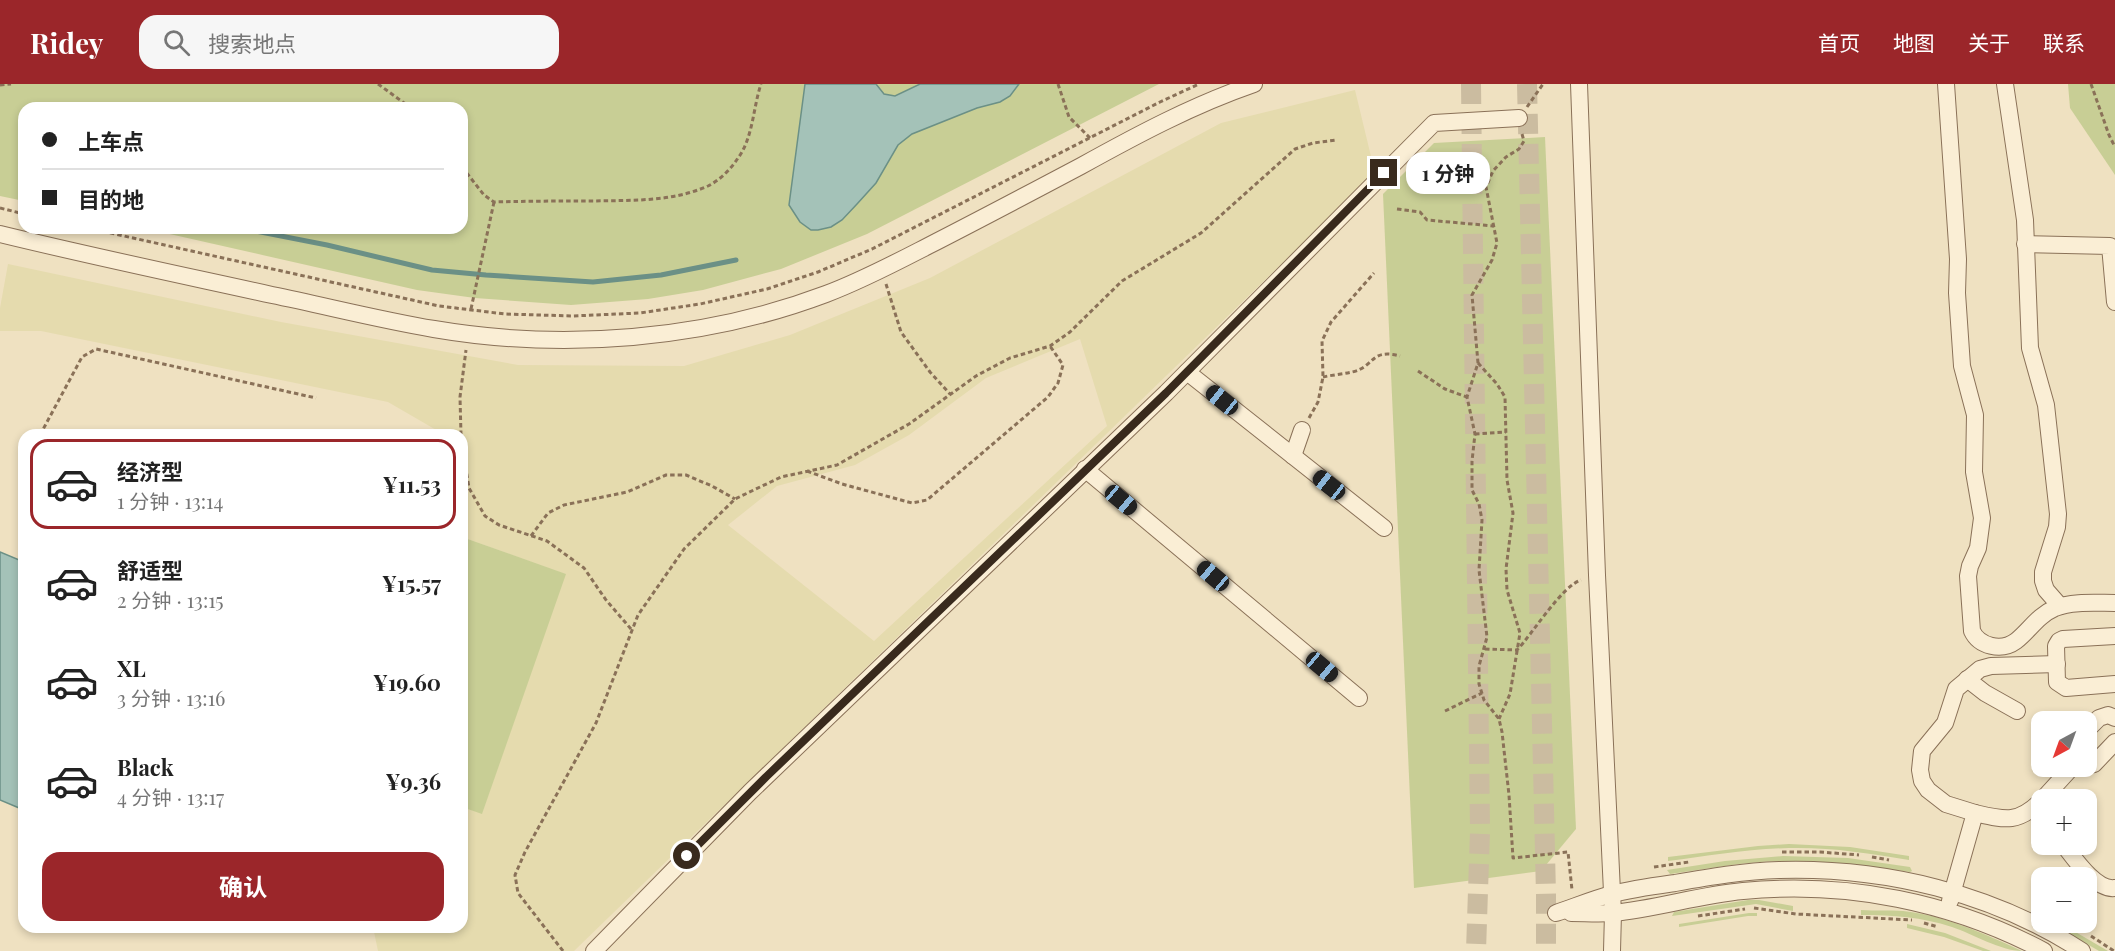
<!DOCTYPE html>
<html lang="zh">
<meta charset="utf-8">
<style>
:root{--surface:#fff;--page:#f6f6f6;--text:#222;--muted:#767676;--line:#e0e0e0;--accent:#9b262a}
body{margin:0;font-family:"Playfair Display","Noto Sans SC",serif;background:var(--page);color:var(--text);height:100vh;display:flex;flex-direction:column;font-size:22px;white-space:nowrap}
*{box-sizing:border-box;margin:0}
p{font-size:20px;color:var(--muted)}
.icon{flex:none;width:33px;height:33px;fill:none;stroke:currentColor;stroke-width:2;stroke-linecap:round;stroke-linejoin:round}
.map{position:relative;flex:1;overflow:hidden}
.panel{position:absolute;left:18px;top:345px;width:450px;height:504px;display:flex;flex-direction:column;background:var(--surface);border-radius:18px;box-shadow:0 3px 9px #0003}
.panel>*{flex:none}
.guide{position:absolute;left:18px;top:18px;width:450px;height:132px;border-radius:18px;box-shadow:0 3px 9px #0003;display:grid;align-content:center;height:132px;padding:0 24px;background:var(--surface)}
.needle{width:39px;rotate:221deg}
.controls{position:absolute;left:2031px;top:627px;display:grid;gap:12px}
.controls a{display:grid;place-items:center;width:66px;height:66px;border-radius:12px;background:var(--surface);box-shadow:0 3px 9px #0003;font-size:30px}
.end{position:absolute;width:27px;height:27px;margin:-14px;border:8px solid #392a1d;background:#fff;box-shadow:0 0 0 3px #fff}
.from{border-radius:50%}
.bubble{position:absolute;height:42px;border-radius:18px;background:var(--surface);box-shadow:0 3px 9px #0003;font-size:20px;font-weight:700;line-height:42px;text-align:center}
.car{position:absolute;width:18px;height:36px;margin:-18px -9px;border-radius:8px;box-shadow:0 0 4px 2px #0007;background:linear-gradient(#222 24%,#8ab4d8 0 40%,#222 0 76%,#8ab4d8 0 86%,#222 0)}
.guide b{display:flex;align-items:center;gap:21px;height:57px;font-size:22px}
.guide b+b{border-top:2px solid var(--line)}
.guide i{width:15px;height:15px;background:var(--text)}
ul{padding:10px 0 0;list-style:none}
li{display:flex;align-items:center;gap:18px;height:90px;margin:0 12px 9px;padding:0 12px;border:3px solid transparent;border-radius:18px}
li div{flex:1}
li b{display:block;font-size:22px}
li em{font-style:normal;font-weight:700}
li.on{border-color:var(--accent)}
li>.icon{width:54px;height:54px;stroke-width:1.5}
.cta{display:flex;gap:12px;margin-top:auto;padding:12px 24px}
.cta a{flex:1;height:69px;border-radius:18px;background:var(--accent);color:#fff;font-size:24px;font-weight:700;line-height:69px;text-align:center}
header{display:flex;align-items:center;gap:36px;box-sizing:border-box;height:84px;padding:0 30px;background:var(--accent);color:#fff}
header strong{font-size:28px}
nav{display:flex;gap:33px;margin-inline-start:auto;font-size:21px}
.search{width:420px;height:54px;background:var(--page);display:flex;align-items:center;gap:15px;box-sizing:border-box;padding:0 21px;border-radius:18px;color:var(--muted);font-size:22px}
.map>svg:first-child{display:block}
.farmland{fill:#e5dbae;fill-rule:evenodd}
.green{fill:#c8ce95}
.water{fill:#a4c2b8;stroke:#6b9086;stroke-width:1.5}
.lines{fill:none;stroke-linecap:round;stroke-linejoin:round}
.stream{stroke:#6b9086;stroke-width:5}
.major-tunnel{stroke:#cbbca0;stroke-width:20;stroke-dasharray:20 10;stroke-linecap:butt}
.minor-casing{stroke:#8a7158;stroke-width:18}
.path{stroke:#8a7158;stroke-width:3;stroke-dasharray:4.5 3;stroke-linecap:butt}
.minor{stroke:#faeed5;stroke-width:16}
.route{stroke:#392a1d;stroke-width:8}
</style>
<header>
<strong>Ridey</strong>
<div class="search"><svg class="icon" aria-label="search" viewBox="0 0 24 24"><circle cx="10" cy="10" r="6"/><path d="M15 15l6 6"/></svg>搜索地点</div>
<nav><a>首页</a><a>地图</a><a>关于</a><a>联系</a></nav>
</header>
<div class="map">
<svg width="2115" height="867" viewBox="0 0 2115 867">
<rect width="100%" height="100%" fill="#efe1c1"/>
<path class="farmland" d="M1355,6l20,83 -801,778h-196l-5,-24h89v-120l20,6 83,-239 -103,-37v-102h-25l1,-4 -50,-29 -347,-71h-41v-23l8,-44 273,58 237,43 166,1 106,-31 140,-57 291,-155zM1080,255l27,87 -233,215 -146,-116 49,-39 78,-21 54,-30 77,-57z"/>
<g class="green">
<polygon points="0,0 1159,0 867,150 781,185 703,206 648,215 571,221 475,214 417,206 143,144 462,144 462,24 24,24 24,117 0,112"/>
<polygon points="2068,0 2115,0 2115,91 2070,24"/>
<polygon points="1545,53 1576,745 1541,787 1414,804 1383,110 1434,59"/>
<polygon points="462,453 566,490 482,730 462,723"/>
<path d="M1789,760l61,3 59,9v4c-40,-7 -80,-13 -120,-12 -41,1 -81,8 -121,13v-4l90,-11z"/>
<path d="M1783,772l65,2 62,9 2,4 -2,1c-41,-6 -83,-12 -125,-11 -38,0 -77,8 -115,13l-3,-4 58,-9z"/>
<polygon points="1748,816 1759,816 1793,822 1793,827 1756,820 1672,832 1674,828"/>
<path d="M1861,826c14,1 28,0 42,1 41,4 82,23 119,40 -21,0 -49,-17 -70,-24 -31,-10 -58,-12 -91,-12z"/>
<polygon points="1749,829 1757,829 1757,832 1748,832 1679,843 1679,840"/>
<polygon points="2051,839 2060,839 2108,867 2099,867"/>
<polygon points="1907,840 1945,849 1991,867 1983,867 1944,853 1907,844"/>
</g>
<g class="water">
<polygon points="805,0 876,0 884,10 895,12 920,0 1019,0 1010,12 1000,18 977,24 912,50 898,61 876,99 857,120 842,136 831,143 818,146 811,146 800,138 789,121"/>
<polygon points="0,468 24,478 24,726 0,716"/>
</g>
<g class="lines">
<polyline class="stream" points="240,144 327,161 432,186 486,191 593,198 661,191 736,176"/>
<g class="major-tunnel">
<polyline points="1471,0 1480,747 1476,867"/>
<polyline points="1527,0 1546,811 1546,867"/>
</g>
<g class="minor-casing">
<g id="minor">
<polyline points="1579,0 1597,491 1613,829 1612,867"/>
<path d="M1946,0l12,175 -1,34 5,73 13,49 -1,57 8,46 -4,30 -8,18 -2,10 4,55c7,15 29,21 44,10 14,-11 21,-25 39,-33 17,-7 41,-5 60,-5"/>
<polyline points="2005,0 2025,136 2030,264 2046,321 2058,430 2057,443 2043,488 2043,497 2046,506 2060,522"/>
<path d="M0,150c90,22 181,41 272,61 54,11 108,25 162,34 129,22 270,11 392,-35 35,-13 69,-31 102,-48 51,-26 102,-53 153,-80 56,-31 112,-61 173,-82"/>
<polyline points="2025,160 2110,162 2115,218"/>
<polyline points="1187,288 1384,444"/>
<polyline points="1293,372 1302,346"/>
<polyline points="1085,385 1359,614"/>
<polyline points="2115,552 2063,555 2059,557 2056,562 2057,598 2066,604 2115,600"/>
<polyline points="1967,595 1985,609 2017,627"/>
<polyline points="2086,647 2099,634 2108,631 2115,634"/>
<polyline points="2086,682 2094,680 2115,658"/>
<polyline points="2042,716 2073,682"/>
<polyline points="1975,729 1946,720 1928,706 1922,697 1920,686 1922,667 1945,639 1956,605 1980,585 1991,582 2057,580"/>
<path d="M2063,760c11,14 33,47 52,44"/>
<path d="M1950,817l25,-88c30,7 43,11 67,-13"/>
<path d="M1556,829c18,-6 37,-14 56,-19 20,-5 42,-8 63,-11 34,-6 69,-12 104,-13 105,-3 214,23 303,81"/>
<path d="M1571,829c14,0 28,1 42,0 43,-4 86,-18 130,-22 104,-10 209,11 301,60"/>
<polyline points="594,867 750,708 1166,309 1434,39 1519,34"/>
</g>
</g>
<g class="path">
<polyline points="378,0 411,24"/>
<polyline points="1058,0 1069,33 1090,54"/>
<polyline points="2091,0 2109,51 2115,63"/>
<polyline points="0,1 11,0"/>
<polyline points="1527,23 1543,0"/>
<polyline points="1522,50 1524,57 1519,65 1506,73 1493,87 1486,103 1497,159 1492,176 1472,211 1478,279 1467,313 1475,350 1472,377 1472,406 1479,420 1482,436 1479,486 1487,553 1479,582 1479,600 1484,616 1499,635 1502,648 1509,711 1513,774 1568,768 1572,806"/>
<path d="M462,83l22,28 10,7c33,-1 67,-1 101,-1 38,-1 77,1 113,-15 12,-6 23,-17 30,-28 15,-20 15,-50 23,-74"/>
<polyline points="0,124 24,130"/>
<polyline points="1397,125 1420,128 1427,136 1494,142"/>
<polyline points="88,144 439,222 505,230 573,232 640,229 700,220 767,205 818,188 872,165 1160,18 1199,0"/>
<polyline points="886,200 901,248 930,288 950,310"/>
<polyline points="471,225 494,118"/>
<polyline points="1478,279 1497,300 1505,313 1507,396 1513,429 1506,485 1507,506 1520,549 1510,610 1499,635"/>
<polyline points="1418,287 1445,305 1467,313"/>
<path d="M1323,293c9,-2 20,-3 29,-5 23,-5 18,-24 48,-16"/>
<polyline points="1309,334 1318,318 1323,293 1322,257 1331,238 1374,189"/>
<polyline points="1475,350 1506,348"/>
<polyline points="40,351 82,273 96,265 316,314"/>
<polyline points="461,351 460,313 466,266"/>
<polyline points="462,360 469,404 485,432 499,441 547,457 584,484 606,516 631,545"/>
<polyline points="807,387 842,400 912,419 927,416 1048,313 1058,299 1063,281 1050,262"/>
<polyline points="531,452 548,429 564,421 627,408 666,391 686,391 712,402 735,415"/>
<path d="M1485,565l32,1c16,-17 45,-64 64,-70"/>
<polyline points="1445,627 1482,609"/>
<polyline points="1782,768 1820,768 1859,771"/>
<polyline points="1872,773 1889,776"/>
<polyline points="1654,783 1689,778"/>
<polyline points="1754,824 1796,830 1912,836"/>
<polyline points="1698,832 1745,825"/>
<polyline points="1924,839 1938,843"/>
<polyline points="2091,852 2114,867"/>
<polyline points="563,867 518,809 515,791 525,768 596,639 638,531 684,465 735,415 781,393 837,381 909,340 976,292 1010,274 1050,262 1070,248 1122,197 1201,149 1295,65 1313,59 1336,56"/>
</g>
<use href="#minor" class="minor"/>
</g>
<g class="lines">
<polyline class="route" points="687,772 767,692 1166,309 1384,89"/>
</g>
</svg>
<div class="controls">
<a><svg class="needle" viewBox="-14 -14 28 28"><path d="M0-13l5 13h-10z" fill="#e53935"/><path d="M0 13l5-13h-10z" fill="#767676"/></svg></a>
<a>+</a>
<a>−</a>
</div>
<i class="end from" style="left:687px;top:772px"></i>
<i class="end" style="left:1384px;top:89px"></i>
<div class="bubble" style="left:1406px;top:68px;width:84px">1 分钟</div>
<i class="car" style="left:1222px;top:316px;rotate:309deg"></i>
<i class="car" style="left:1329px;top:401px;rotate:308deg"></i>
<i class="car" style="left:1121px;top:416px;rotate:130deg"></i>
<i class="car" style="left:1213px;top:492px;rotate:310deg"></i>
<i class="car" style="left:1322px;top:583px;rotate:130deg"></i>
<div class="guide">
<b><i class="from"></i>上车点</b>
<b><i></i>目的地</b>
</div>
<section class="panel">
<ul>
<li class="on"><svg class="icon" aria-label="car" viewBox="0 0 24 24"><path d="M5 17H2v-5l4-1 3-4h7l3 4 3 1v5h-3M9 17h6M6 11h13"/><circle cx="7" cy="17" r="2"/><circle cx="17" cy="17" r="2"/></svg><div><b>经济型</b><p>1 分钟 · 13:14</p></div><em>¥11.53</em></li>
<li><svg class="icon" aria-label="car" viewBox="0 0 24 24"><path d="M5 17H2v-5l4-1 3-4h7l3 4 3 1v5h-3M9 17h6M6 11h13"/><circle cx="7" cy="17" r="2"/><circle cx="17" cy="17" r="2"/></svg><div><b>舒适型</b><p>2 分钟 · 13:15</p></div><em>¥15.57</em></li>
<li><svg class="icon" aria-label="car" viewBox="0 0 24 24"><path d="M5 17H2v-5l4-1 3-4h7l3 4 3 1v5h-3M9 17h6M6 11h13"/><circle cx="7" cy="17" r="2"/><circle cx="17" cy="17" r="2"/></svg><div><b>XL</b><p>3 分钟 · 13:16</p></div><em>¥19.60</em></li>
<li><svg class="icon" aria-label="car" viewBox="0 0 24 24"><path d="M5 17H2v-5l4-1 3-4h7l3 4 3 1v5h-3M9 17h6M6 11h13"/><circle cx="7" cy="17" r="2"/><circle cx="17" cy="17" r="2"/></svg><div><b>Black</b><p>4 分钟 · 13:17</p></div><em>¥9.36</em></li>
</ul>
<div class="cta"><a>确认</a></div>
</section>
</div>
